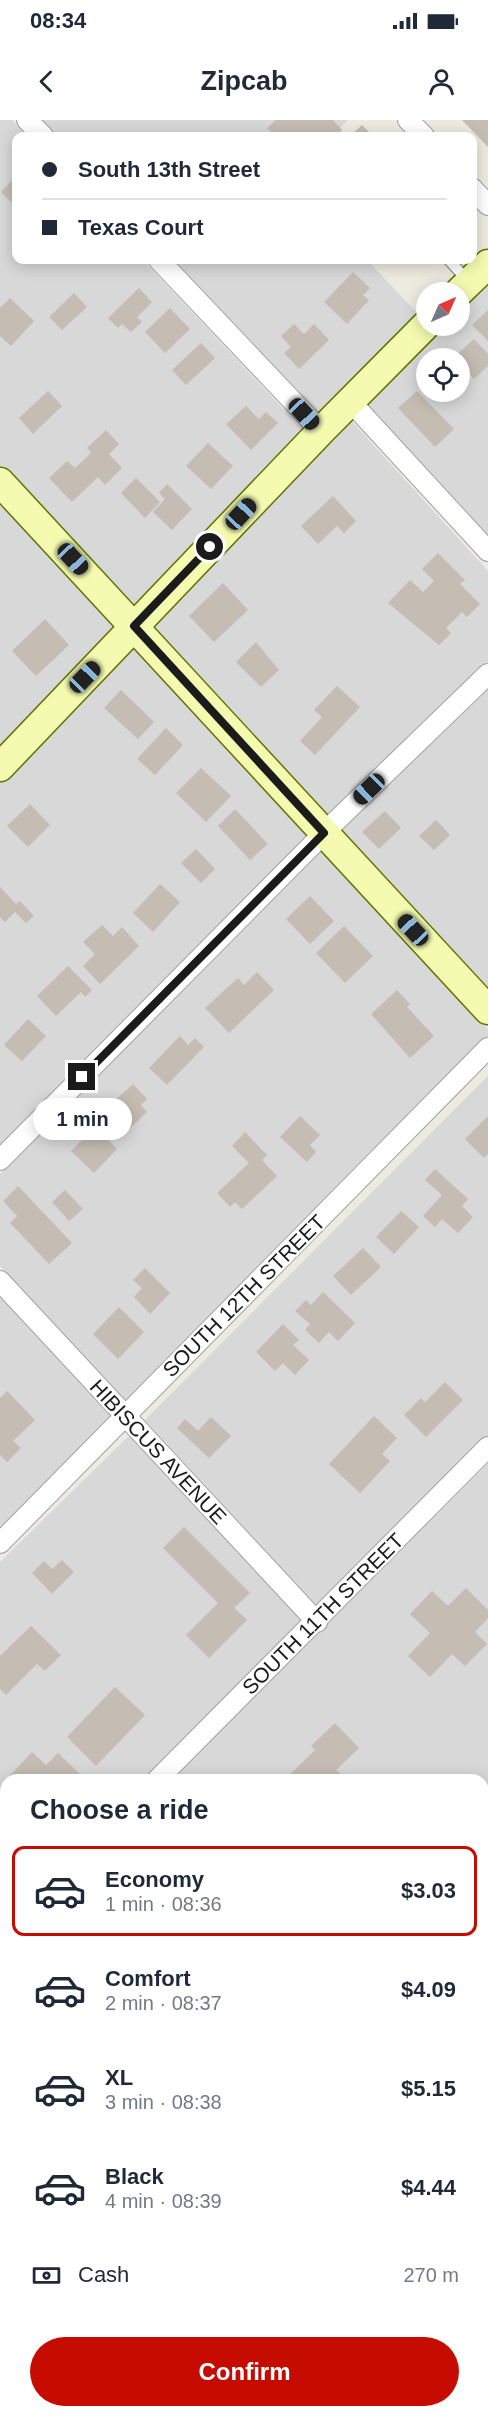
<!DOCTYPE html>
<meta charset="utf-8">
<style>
:root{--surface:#fff;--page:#f6f6f7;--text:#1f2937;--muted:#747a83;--line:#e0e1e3;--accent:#c60b00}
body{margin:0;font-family:Arial,sans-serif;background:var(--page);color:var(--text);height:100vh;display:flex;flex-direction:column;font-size:22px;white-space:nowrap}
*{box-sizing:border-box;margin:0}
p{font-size:20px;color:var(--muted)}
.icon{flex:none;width:33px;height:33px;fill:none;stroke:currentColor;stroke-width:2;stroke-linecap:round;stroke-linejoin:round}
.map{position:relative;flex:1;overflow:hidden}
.drawer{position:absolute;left:0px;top:1654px;width:489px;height:644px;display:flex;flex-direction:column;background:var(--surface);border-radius:18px 18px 0 0;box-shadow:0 3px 15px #0003}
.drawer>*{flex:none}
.guide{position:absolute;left:12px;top:12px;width:465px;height:132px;border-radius:12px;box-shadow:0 3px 15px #0003;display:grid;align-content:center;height:132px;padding:0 30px;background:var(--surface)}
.needle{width:39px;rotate:45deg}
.tools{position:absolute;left:416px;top:162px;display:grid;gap:12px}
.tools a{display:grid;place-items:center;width:54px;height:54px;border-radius:50%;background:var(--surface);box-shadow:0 3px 15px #0003;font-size:30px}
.end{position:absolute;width:27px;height:27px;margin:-14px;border:8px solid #1b1b1b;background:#fff;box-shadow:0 0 0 3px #fff}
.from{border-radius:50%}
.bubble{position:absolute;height:42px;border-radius:21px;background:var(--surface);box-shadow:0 3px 15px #0003;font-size:20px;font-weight:800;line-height:42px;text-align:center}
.car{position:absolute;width:18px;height:36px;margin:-18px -9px;border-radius:8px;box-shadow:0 0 4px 2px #0007;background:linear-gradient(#222 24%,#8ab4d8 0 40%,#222 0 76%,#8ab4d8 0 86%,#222 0)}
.guide b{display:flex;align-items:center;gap:21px;height:57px;font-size:22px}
.guide b+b{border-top:2px solid var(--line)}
.guide i{width:15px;height:15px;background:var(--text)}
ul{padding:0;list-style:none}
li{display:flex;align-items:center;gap:18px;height:90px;margin:0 12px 9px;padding:0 18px;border:3px solid transparent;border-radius:12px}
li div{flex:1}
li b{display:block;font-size:22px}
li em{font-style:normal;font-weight:800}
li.active{border-color:var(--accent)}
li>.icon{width:54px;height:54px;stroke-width:1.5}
h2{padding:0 30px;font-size:27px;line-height:72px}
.pay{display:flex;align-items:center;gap:15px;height:66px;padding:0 30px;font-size:22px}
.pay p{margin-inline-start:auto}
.primary-button{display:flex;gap:12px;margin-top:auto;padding:12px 30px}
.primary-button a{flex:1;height:69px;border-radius:36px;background:var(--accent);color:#fff;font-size:24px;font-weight:800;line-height:69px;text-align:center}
.status{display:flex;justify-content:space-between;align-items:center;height:42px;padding:0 30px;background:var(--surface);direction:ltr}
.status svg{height:16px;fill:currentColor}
header{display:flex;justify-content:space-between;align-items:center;height:78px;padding:0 30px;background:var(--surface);font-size:27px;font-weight:800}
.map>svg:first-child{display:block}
.residential{fill:#d9d8d8;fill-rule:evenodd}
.park{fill:url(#park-dots)}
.building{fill:#c5bcb3}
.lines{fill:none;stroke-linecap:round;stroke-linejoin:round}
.lane-casing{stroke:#a2a2a2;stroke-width:13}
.street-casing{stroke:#a2a2a2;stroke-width:22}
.secondary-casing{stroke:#617301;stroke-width:31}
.lane{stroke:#fff;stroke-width:10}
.street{stroke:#fff;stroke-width:20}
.secondary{stroke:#f4fbb0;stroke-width:28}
.route{stroke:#1b1b1b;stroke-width:8}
.labels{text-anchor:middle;stroke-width:4.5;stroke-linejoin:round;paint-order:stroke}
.street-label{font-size:21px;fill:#1b1b1b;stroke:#fff}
</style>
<div class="status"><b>08:34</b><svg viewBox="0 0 49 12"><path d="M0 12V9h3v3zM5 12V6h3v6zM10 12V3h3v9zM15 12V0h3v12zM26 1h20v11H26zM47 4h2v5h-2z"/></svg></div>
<header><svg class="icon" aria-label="back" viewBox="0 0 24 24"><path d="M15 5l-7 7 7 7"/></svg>Zipcab<svg class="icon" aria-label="person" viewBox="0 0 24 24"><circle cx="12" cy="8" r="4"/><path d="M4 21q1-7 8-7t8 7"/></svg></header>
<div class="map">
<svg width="488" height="2297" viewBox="0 0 488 2297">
<defs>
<pattern id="park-dots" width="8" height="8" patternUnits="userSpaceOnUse" patternTransform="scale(1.5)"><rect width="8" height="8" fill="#b9fbc2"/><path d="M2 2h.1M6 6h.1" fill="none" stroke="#9ed7a6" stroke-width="1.8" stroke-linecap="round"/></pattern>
</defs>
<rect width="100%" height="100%" fill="#edeae0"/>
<g class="residential">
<polygon points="0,0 12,0 27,16 16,16 16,140 143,140 305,312 133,491 0,348"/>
<polygon points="41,0 348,0 332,16 56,16"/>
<polygon points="172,140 367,140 421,197 319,297"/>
<path d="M488,157v262l-126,-137 77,-76h20v-20zM426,238h33v34h-33z"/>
<polygon points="347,296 488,451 488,542 323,702 146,505"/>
<polygon points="0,379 118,506 0,634"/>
<polygon points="131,520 308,717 0,1027 0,662"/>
<polygon points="488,568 488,878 335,716"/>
<polygon points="320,730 488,909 488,929 132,1287 0,1146 0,1054"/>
<polygon points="488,956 488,1316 318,1487 145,1300"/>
<polygon points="0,1177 117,1301 0,1416"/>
<polygon points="130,1315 303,1502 144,1660 6,1660 6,1797 0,1803 0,1442"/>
<polygon points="488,1343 488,1706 483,1711 483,1660 170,1660"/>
<polygon points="6,1823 6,1949 0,1943 0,1829"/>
<polygon points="483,1827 488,1831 488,2139 483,2140"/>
<polygon points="0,1973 6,1980 6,2196 0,2203"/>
<polygon points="488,2159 488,2297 382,2297 381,2292 483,2292 483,2160"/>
<polygon points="6,2224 6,2292 361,2292 362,2297 0,2297 0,2230"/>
</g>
<polygon class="park" points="488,1730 488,1804 483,1800 483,1735"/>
<g class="building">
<polygon points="276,0 333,0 342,10 335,16 275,16 267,8"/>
<polygon points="462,0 488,0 488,27"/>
<polygon points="362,5 373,16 350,16"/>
<polygon points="16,56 16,87 1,72"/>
<polygon points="353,152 370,168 363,175 369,180 347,204 324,182"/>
<polygon points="139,168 152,182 137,197 142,202 131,212 122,204 118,208 108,198"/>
<polygon points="74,173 87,187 62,210 49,197"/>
<polygon points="10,178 34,201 11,226 0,216 0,188"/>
<polygon points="170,188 190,209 165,233 145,212"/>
<polygon points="488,190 488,221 472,205"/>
<polygon points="294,204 304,214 314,204 329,220 299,249 284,233 291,227 281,216"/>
<polygon points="474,219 488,234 488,246 474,259 459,242 459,238 453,238"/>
<polygon points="201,223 215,238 186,265 172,250"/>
<polygon points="48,271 62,286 33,314 19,298"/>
<polygon points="417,271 454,309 435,327 398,288"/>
<polygon points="246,286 259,299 266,292 278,303 251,330 226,304"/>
<polygon points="106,310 119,324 109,334 122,348 105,365 98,357 72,382 49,358 67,341 75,348 91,333 87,328"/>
<polygon points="208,323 233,346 211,369 186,346"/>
<polygon points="136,358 160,382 145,398 121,373"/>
<polygon points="167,364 192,389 172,410 153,392 165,379 159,373"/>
<polygon points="333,376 356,401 344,413 337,406 318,424 301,406"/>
<polygon points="438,433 465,460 460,464 480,484 467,497 462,492 446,508 451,513 439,525 388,483 410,460 423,472 434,461 422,449"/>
<polygon points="223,463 248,490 214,522 189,496"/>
<polygon points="45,499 69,525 36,556 12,531"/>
<polygon points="256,522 279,550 261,567 236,542"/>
<polygon points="337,566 360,587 315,635 300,621 322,597 314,590"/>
<polygon points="121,570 154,602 138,619 104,588"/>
<polygon points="166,608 183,625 155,655 137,639"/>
<polygon points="201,648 231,676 206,702 176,673"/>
<polygon points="30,684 50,705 28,727 7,706"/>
<polygon points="235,689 268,724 250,740 218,706"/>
<polygon points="385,691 401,708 379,729 362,712"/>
<polygon points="436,700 450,715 434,730 419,716"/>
<polygon points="196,729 215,749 201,763 181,743"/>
<polygon points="160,764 180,782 153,812 133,793"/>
<polygon points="0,767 16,784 20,781 34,796 26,803 15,792 5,802 0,797"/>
<polygon points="310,776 334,801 310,824 286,799"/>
<polygon points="102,805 113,816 122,807 139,826 100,864 83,846 95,834 83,822"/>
<polygon points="344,806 373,836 345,863 316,833"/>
<polygon points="68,846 92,870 85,877 81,872 56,896 37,876"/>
<polygon points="257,852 274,870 229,913 205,888 238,858 244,865"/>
<polygon points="397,870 410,884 407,887 434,916 410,938 371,894"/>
<polygon points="28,899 46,916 22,941 4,925"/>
<polygon points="180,916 188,925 195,918 204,927 167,965 149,948"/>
<polygon points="133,964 147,979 141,985 147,992 126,1012 105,989"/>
<polygon points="300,996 320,1015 310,1025 316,1032 307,1042 280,1017"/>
<polygon points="488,996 488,1034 484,1038 465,1019"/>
<polygon points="90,1002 117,1029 94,1053 71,1031 86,1016 81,1012"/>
<polygon points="245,1012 267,1035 262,1040 277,1056 242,1089 235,1082 230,1087 217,1073 249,1043 232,1026"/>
<polygon points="435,1049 468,1079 462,1086 473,1097 458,1113 442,1099 435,1107 423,1096 442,1075 425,1060"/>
<polygon points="18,1066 72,1123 49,1144 10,1103 17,1096 3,1081"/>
<polygon points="65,1070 83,1089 69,1101 52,1082"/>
<polygon points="401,1091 419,1107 394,1134 376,1117"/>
<polygon points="363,1128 381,1147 351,1175 333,1156"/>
<polygon points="145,1148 170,1173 150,1194 134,1177 142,1168 133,1160"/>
<polygon points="323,1172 355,1203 338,1221 329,1212 319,1223 305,1210 310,1204 295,1191 306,1180 311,1185"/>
<polygon points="119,1187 144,1212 118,1239 93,1214"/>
<polygon points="283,1204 299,1220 293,1225 309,1240 295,1255 283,1243 275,1251 256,1232"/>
<polygon points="445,1262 463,1280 426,1317 404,1295 421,1278 425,1282"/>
<polygon points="7,1271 35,1300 13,1321 21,1328 7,1342 0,1335 0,1278"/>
<polygon points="374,1296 397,1318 382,1334 390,1341 360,1373 329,1344"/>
<polygon points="211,1297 231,1316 209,1338 177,1308 185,1299 198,1311"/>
<polygon points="184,1407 250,1473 234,1488 247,1500 209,1538 186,1515 218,1483 163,1428"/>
<polygon points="62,1440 74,1452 52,1474 32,1453 44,1441 52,1449"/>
<polygon points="466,1468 488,1490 488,1498 475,1512 487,1524 465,1546 452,1534 430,1557 408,1536 430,1513 410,1494 432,1471 448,1486"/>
<polygon points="31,1506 61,1535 45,1551 37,1544 6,1575 0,1569 0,1536"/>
<polygon points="115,1567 145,1595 96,1646 67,1617"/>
<polygon points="335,1603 359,1628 336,1650 342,1655 336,1660 284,1660 315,1630 311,1626"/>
<polygon points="32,1632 46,1645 58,1633 80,1654 74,1660 6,1660 6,1668 2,1664"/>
<polygon points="6,1681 6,1712 0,1706 0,1687"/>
<polygon points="6,2042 6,2078 0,2072 0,2047"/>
<polygon points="488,2052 488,2080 483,2080 483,2053"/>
<polygon points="6,2084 6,2117 0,2111 0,2090"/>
<polygon points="487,2187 488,2243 483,2244 483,2188"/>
<polygon points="6,2253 6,2292 45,2292 40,2297 0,2297 0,2259"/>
</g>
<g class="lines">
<g class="lane-casing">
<polyline id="lane" points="449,140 469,162"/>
</g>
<g class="street-casing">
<g id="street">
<polyline points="27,0 43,16"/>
<polyline points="408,0 424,16"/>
<polyline points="472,68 488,85"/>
<polyline points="159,140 321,311"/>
<polyline points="350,281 488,431"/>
<polyline points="0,1040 335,702 488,554"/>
<polyline points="0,1161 317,1502"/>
<polyline points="0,1423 488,928"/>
<polyline points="157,1660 488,1327"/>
<polyline points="483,1724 488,1718"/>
<polyline points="483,1813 488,1817"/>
<polyline points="0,1816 6,1810"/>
<polyline points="0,1958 6,1964"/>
<polyline points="483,2150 488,2149"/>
<polyline points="0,2216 6,2210"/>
<polyline points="371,2292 372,2297"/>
</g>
</g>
<g class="secondary-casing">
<g id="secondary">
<polyline points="459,172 488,144"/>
<polyline points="0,362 488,890"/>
<polyline points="0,647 321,311 426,205"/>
</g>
</g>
<use href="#lane" class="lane"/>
<use href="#street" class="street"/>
<use href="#secondary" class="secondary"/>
</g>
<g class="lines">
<polyline class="route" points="82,957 324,713 134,506 210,427"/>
</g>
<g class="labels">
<g class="street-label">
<text transform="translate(244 1176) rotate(-45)" y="7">SOUTH 12TH STREET</text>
<text transform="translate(158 1332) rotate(47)" y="7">HIBISCUS AVENUE</text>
<text transform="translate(323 1494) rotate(-45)" y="7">SOUTH 11TH STREET</text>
</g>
</g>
</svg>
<div class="tools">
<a><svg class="needle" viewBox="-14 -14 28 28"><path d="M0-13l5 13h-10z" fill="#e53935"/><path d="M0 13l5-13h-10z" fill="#747a83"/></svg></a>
<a><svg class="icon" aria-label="locate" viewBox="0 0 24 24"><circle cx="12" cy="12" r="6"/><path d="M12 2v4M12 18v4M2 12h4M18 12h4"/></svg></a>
</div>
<i class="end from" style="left:210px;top:427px"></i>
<i class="end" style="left:82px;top:957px"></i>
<div class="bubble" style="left:33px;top:978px;width:99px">1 min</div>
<i class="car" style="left:304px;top:294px;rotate:137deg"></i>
<i class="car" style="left:241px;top:394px;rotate:43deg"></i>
<i class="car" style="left:73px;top:439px;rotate:137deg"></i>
<i class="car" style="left:85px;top:557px;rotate:44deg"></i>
<i class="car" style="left:369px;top:669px;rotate:226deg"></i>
<i class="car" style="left:413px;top:810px;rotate:317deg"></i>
<div class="guide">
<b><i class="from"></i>South 13th Street</b>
<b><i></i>Texas Court</b>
</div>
<section class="drawer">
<h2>Choose a ride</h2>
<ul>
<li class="active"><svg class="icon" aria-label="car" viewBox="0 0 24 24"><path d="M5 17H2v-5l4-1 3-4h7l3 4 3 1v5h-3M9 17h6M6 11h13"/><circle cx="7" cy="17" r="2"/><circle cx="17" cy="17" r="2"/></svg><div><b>Economy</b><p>1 min · 08:36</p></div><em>$3.03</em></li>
<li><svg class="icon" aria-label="car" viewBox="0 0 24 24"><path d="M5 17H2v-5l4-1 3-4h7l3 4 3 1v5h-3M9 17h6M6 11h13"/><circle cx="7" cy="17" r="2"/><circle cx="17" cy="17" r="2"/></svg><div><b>Comfort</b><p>2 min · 08:37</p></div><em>$4.09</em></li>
<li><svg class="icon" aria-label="car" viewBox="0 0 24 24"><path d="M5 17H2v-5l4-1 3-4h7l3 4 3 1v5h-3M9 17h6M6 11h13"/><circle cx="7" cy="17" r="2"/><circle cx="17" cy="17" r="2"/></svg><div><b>XL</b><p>3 min · 08:38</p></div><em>$5.15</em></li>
<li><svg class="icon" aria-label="car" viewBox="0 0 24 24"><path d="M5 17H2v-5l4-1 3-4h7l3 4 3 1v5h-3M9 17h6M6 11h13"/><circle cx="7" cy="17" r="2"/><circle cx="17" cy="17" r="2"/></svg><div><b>Black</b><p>4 min · 08:39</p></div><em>$4.44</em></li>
</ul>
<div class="pay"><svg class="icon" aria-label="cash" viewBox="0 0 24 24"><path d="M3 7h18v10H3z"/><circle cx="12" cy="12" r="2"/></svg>Cash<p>270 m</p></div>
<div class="primary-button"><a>Confirm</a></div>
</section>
</div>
